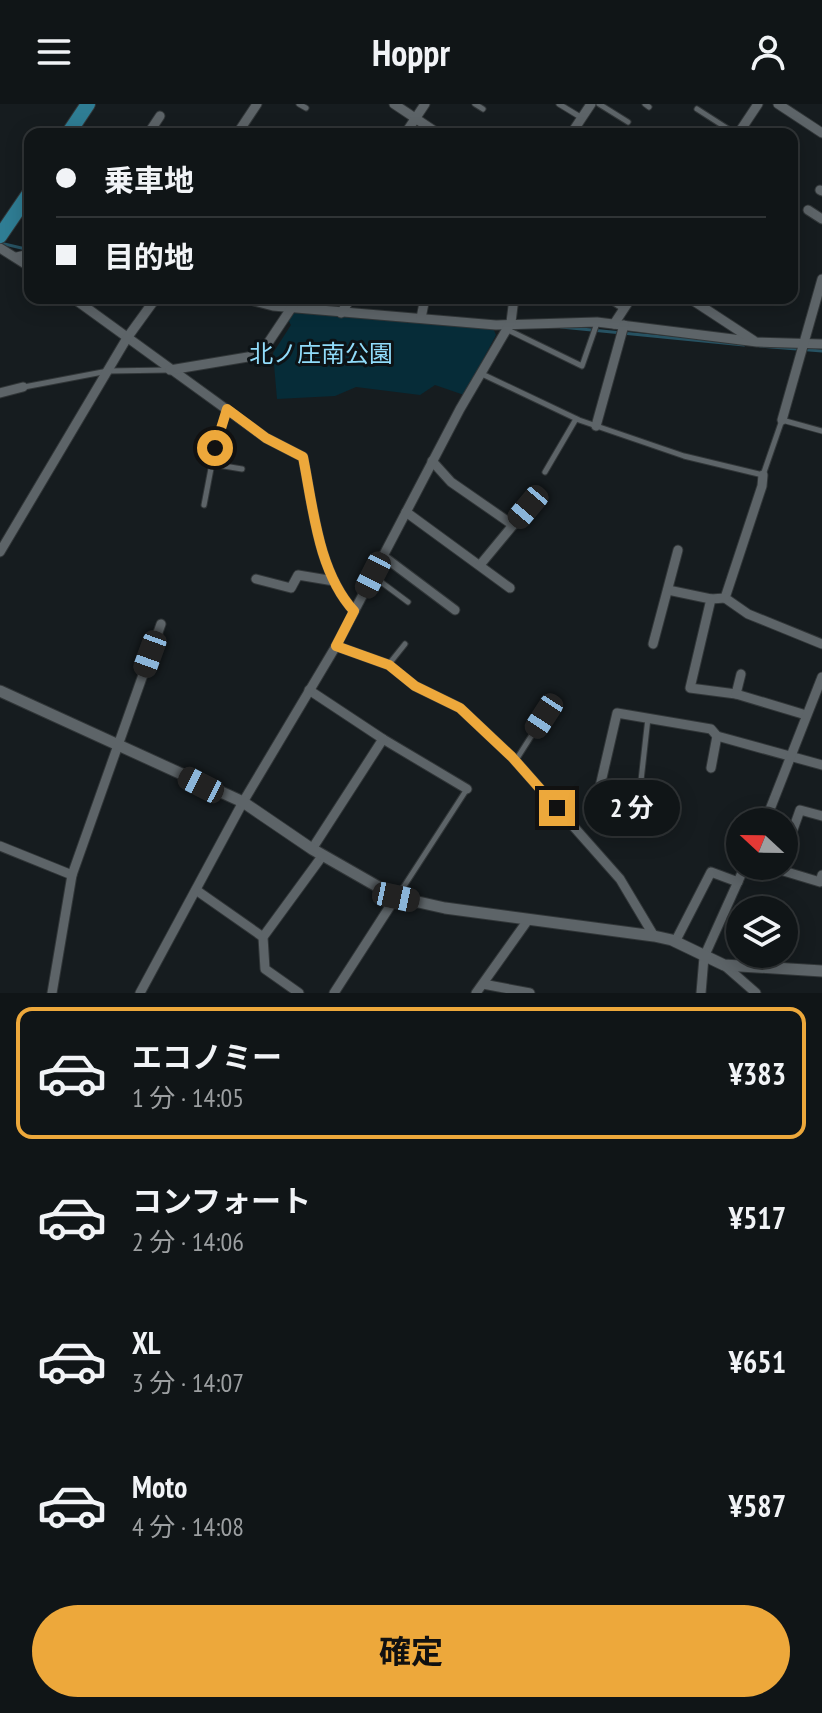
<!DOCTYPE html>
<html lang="ja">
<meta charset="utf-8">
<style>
:root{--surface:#101517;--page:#191e20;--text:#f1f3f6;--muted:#9c9fa1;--line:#303436;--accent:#eda83b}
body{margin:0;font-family:"PT Sans Narrow","Noto Sans JP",sans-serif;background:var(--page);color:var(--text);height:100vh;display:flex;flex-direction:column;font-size:30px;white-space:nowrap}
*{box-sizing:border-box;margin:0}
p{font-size:26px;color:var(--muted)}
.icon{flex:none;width:44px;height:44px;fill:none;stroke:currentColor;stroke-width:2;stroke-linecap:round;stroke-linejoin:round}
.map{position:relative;height:889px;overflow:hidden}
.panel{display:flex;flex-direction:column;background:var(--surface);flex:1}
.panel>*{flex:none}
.guide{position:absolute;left:24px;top:24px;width:774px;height:176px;border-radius:16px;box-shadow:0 4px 20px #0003,0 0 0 2px var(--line);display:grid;align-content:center;height:176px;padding:0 32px;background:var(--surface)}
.needle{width:52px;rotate:292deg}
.buttons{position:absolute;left:726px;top:704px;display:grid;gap:16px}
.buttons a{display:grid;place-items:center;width:72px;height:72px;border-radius:50%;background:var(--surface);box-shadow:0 4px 20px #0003,0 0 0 2px var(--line);font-size:40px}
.end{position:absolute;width:36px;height:36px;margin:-18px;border:10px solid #eda83b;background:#111;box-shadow:0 0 0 4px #111}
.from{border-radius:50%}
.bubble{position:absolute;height:56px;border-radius:28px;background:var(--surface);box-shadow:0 4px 20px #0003,0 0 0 2px var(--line);font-size:26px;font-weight:700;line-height:56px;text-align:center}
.car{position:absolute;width:24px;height:48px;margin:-24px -12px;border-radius:10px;box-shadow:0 0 6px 2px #0007;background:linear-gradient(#222 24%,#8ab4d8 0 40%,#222 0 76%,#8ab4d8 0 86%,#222 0)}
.guide b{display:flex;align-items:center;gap:28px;height:76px;font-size:30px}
.guide b+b{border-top:2px solid var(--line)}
.guide i{width:20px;height:20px;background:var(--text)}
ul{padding:14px 0 0;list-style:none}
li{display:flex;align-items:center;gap:24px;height:132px;margin:0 16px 12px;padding:0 16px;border:4px solid transparent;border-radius:16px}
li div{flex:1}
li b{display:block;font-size:30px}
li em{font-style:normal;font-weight:700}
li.active{border-color:var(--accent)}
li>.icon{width:72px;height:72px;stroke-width:1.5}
.action{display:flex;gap:16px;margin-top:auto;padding:16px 32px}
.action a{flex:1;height:92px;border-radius:48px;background:var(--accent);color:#111;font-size:32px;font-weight:700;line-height:92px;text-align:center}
header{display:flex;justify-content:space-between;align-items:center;height:104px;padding:0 32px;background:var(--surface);font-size:36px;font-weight:700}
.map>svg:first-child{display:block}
.green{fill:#062c38}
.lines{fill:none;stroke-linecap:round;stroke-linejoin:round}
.stream{stroke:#275262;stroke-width:3}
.service-casing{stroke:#313638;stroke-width:7}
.minor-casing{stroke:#313638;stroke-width:11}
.tertiary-casing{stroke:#313638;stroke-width:13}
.primary-casing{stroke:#313638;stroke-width:16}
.service{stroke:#5d6468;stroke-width:5}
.minor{stroke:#5d6468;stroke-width:9}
.tertiary{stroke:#5d6468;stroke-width:11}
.primary{stroke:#2f7d94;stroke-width:14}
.route{stroke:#eda83b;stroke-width:10}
.labels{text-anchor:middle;stroke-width:6;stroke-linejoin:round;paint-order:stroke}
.park-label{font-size:24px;fill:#91dcfa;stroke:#0d1316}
</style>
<header><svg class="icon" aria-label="menu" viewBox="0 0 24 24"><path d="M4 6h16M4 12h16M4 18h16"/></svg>Hoppr<svg class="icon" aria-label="person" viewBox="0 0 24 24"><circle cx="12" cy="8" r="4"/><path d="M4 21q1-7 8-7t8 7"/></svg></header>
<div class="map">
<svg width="822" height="889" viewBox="0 0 822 889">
<rect width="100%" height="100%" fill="#161c1f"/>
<polygon class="green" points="293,207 493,224 496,231 464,291 435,281 420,291 356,283 335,292 277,295 273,249 291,221 287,214"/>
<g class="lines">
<g class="stream">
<polyline points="0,139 30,146"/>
<polyline points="561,223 744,241"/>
<polyline points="760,242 822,247"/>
</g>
<g class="service-casing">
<g id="service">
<polyline points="299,0 306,4"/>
<polyline points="475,0 483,5"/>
<polyline points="559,0 582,14"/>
<polyline points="599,0 628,18"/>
<polyline points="645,0 649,3"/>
<polyline points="697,5 736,30"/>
<polyline points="342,28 345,30"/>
<polyline points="606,194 623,205"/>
<polyline points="506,225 582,262 597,219"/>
<polyline points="482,270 579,316 684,352 763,371 782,316 822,327"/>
<polyline points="24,283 108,267 169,266"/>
<polyline points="212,360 242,365"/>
<polyline points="545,368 576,315"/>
<polyline points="204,401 218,328 227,306"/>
<polyline points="373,472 408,498"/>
<polyline points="389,560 405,540"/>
<polyline points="516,656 544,612"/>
<polyline points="637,712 648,614"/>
<polyline points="397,793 467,685"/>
</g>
</g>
<g class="minor-casing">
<g id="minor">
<polyline points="394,0 439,30"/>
<polyline points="778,0 822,29"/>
<polyline points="148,30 160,12"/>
<polyline points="237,30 257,0"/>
<polyline points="405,30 425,0"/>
<polyline points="571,30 591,0"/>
<polyline points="738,30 758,0"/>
<polyline points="820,86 822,87"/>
<polyline points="808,106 822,115"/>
<polyline points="0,144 30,163"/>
<polyline points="17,153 30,150"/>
<path d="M73,194l193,140 37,19c10,50 15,115 51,154"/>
<polyline points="243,194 273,202 496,221 597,218 757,238 822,240"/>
<polyline points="689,194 753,236"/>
<polyline points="341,209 351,194"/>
<polyline points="421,214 425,194"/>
<polyline points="614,220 631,194"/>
<polyline points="170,266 260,251 298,194"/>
<polyline points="0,289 23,283"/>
<polyline points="782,316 822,175"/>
<polyline points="596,322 624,221"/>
<polyline points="432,357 451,378 513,421"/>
<polyline points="763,371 762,382 725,494 748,510 822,540"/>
<polyline points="406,408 510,484"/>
<polyline points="0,448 127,234 156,194"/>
<polyline points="383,452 455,506"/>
<polyline points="480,461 528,403"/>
<polyline points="256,475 291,484 298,471 334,477"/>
<polyline points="668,486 711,495 725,494"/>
<polyline points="711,495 690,584 736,590 741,570"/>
<polyline points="653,540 678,446"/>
<polyline points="336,542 389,561 415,582 460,604 512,653 620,775 654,832"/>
<polyline points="309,586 383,635 467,685"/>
<polyline points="736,590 806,611"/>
<polyline points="711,664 717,632"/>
<polyline points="598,691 617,609 711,625 717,632 822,661"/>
<polyline points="765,718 822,573"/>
<polyline points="0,742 72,771"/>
<polyline points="312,745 383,635"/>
<polyline points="784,751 800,706 822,712"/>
<polyline points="767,762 820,778 822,771"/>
<polyline points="196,786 263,833"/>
<polyline points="675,838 711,768 738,778"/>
<polyline points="724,861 756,889"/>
<polyline points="483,880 530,889"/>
<polyline points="52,889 72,771 161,520"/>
<polyline points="140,889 243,698 336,542 460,305 511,218 514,194"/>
<polyline points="299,889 265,865 263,833 323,751"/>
<polyline points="334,889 396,793"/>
<polyline points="476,889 528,816"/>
<polyline points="701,889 704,853 745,762"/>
</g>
</g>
<g class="tertiary-casing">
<polyline id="tertiary" points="0,587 243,698 312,745 396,793 445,804 654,832 672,836 724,861 822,867"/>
</g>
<g class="primary-casing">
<g id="primary">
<polyline points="68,30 88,0"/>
<polyline points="0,132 30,88"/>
</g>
</g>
<use href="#service" class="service"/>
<use href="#minor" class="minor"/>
<use href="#tertiary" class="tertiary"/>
<use href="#primary" class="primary"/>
</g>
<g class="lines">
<path class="route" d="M215,344l12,-39 39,29 37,19c10,50 15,115 51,154l-18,35 53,19 26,21 45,22 52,49 45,51"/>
</g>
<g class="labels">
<g class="park-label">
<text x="321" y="258">北ノ庄南公園</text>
</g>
</g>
</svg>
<div class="buttons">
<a><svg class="needle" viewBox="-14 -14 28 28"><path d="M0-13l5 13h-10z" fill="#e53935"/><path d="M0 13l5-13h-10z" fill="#9c9fa1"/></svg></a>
<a><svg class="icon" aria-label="layers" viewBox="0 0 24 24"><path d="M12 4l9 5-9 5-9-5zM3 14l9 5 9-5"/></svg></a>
</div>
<i class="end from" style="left:215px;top:344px"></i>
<i class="end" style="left:557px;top:704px"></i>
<div class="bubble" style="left:584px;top:676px;width:96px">2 分</div>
<i class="car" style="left:528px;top:403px;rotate:220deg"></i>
<i class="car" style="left:373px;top:471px;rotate:207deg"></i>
<i class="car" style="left:150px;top:550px;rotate:200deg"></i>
<i class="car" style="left:544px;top:612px;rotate:213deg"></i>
<i class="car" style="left:201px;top:681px;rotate:297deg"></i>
<i class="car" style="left:396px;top:793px;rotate:102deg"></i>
<div class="guide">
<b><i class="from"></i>乗車地</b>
<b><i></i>目的地</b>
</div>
</div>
<section class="panel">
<ul>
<li class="active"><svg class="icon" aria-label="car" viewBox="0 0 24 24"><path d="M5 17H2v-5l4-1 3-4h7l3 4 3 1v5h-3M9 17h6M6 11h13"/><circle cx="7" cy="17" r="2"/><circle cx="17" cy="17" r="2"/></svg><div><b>エコノミー</b><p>1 分 · 14:05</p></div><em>¥383</em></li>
<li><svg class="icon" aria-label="car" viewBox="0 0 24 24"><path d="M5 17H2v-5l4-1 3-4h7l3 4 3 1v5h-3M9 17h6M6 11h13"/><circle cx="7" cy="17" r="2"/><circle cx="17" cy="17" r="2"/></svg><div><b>コンフォート</b><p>2 分 · 14:06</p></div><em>¥517</em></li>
<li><svg class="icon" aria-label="car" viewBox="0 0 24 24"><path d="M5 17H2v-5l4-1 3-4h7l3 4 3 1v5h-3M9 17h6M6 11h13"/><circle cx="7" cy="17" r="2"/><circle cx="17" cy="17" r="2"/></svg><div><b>XL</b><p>3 分 · 14:07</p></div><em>¥651</em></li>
<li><svg class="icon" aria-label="car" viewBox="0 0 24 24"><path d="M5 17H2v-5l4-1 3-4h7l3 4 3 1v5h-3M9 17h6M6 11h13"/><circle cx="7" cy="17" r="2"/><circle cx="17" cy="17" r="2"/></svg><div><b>Moto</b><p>4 分 · 14:08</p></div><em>¥587</em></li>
</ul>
<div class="action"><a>確定</a></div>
</section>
